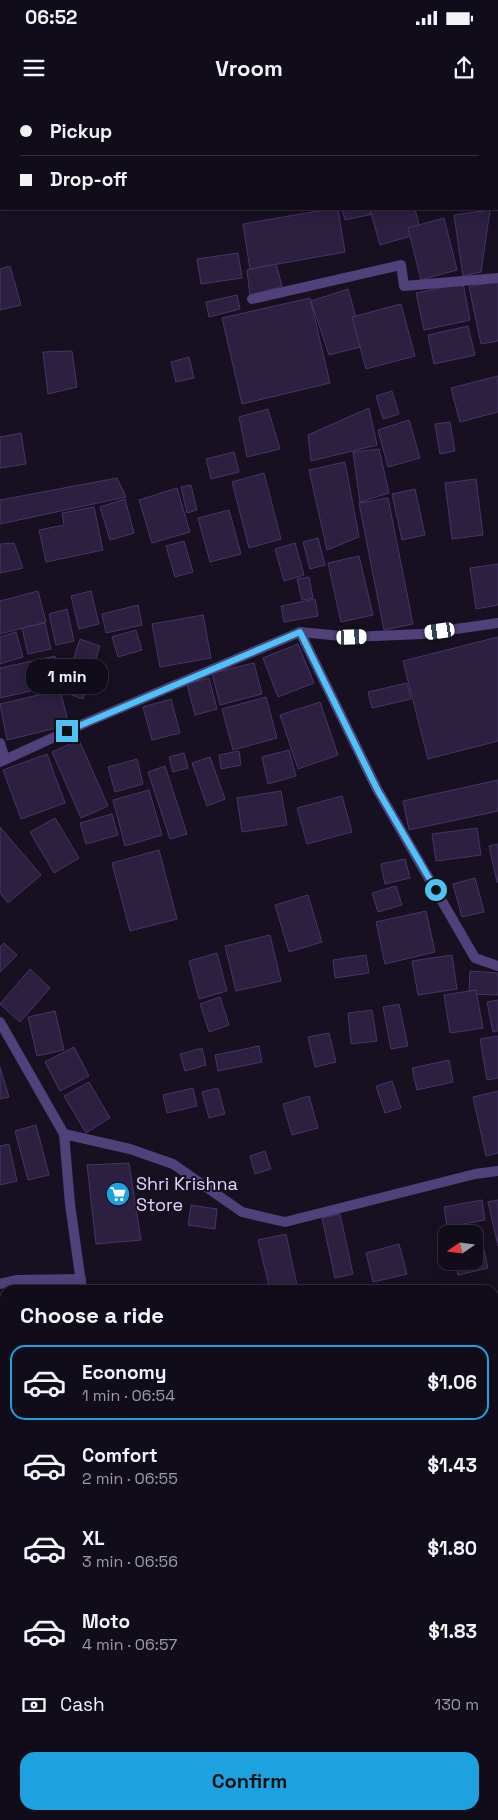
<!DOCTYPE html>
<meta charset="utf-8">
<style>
:root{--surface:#110c19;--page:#1e1a26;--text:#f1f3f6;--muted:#9c9ba2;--line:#302c38;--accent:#1da2df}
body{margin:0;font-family:"Space Grotesk",sans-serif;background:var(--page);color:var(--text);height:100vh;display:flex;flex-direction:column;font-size:19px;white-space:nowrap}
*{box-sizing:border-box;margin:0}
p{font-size:16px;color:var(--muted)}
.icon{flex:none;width:28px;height:28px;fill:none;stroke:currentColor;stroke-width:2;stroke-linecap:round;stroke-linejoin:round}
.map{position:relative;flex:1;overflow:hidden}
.panel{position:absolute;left:0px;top:1185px;width:499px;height:535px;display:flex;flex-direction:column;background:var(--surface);border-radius:15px 15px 0 0;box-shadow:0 2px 12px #0003,0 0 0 1px var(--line)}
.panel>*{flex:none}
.top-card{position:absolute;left:0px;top:0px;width:499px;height:110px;box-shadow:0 2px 12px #0003,0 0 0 1px var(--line);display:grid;align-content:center;height:110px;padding:0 20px;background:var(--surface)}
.needle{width:32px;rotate:256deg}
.controls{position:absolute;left:438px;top:1125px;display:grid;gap:10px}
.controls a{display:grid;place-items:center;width:45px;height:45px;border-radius:10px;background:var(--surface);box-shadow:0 2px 12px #0003,0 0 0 1px var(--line);font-size:25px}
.end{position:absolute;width:22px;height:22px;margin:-11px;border:6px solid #4fc3f7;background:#111;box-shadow:0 0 0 2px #111}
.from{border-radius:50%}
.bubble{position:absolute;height:35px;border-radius:15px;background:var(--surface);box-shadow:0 2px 12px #0003,0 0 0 1px var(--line);font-size:16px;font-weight:600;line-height:35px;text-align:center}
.car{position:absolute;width:15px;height:30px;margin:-15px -8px;border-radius:6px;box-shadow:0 0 4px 1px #0007;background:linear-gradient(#fff 24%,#345 0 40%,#fff 0 76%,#345 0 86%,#fff 0)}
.top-card b{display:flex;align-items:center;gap:18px;height:48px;font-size:19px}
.top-card b+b{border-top:1px solid var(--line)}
.top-card i{width:12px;height:12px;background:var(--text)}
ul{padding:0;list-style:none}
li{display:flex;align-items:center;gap:15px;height:75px;margin:0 10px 8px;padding:0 10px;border:2px solid transparent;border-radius:15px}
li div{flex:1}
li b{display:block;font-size:19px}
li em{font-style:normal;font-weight:600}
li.active{border-color:var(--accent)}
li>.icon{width:45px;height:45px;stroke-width:1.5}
h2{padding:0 20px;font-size:22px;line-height:60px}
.pay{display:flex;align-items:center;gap:12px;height:55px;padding:0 20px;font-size:19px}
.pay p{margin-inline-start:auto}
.button{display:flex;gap:10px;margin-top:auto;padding:10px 20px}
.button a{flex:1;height:58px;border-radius:15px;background:var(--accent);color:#111;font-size:20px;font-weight:600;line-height:58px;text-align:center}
.status{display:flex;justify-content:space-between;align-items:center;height:35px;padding:0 25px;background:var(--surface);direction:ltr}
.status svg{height:14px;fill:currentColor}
header{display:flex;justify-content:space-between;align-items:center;height:65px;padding:0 20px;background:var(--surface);font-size:22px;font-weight:600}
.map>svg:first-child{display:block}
.building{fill:#2c1f40;stroke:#493469}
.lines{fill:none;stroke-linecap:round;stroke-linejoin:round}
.minor{stroke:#50417a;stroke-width:10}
.route{stroke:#4fc3f7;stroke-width:6}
.labels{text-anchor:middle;stroke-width:4;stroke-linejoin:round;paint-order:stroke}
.poi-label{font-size:18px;fill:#e1d6fa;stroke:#171021;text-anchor:start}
</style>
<div class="status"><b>06:52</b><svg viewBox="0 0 49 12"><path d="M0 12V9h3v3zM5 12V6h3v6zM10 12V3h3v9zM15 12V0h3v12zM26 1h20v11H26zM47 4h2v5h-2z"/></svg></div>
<header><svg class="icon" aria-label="menu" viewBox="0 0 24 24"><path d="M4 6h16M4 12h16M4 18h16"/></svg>Vroom<svg class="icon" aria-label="share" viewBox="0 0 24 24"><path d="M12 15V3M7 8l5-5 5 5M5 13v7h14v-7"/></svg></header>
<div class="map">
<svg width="498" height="1720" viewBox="0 0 498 1720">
<rect width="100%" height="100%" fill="#171021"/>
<g class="building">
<rect x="373" y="0" width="57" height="1"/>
<polygon points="330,109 338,109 345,152 250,169 243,124"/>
<polygon points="342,109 391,109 391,110 345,120"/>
<polygon points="370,109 415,109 421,133 380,145"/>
<polygon points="490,110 481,172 463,176 454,115"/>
<polygon points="444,118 457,170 421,180 408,128"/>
<polygon points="238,153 242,178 201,184 197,159"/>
<polygon points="276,164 282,186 250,196 247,170"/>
<polygon points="10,166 21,205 0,210 0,169"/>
<polygon points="498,181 498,241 481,244 469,187"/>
<polygon points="463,183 470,220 424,230 416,193"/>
<polygon points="348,189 364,246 329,255 311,201"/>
<polygon points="237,195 240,209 209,217 206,202"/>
<polygon points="310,198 330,283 242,304 222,218"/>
<polygon points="401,204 415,256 366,269 352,217"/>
<polygon points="468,226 475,255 434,264 428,235"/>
<polygon points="72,251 77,287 48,294 43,252"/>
<polygon points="189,257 194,278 176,282 171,262"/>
<polygon points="498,276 498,312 460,322 451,288"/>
<polygon points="392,291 399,314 383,319 376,296"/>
<polygon points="369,308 377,345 311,361 308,335"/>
<polygon points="268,309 280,349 247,357 239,317"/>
<polygon points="409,320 420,358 388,367 378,330"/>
<polygon points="450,322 455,351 440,354 435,324"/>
<polygon points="21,333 26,364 0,368 0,337"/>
<polygon points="379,349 389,393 360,402 353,352"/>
<polygon points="234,352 239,372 211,379 206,359"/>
<polygon points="345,362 359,437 327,450 309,370"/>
<polygon points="264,373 281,439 249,448 232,382"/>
<polygon points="117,378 126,397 0,424 0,400"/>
<polygon points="476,379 483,435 452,439 445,383"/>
<polygon points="191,385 197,410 187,413 181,387"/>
<polygon points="177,388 190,432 152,443 139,400"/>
<polygon points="415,389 425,435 402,440 392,394"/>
<polygon points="388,398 413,524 384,530 359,403"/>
<polygon points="125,399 134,433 110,440 100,407"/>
<polygon points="94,407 103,450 46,462 39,430 64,425 62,413"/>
<polygon points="229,410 241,454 210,462 198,418"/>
<polygon points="318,438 325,465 310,469 303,442"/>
<polygon points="184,441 193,472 175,477 166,446"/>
<polygon points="14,443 23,468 0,473 0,444"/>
<polygon points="295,443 304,475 284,481 275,449"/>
<polygon points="359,456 373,515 341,522 328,463"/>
<polygon points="498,464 498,505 476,509 470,468"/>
<polygon points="309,477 313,498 302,500 297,479"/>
<polygon points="38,491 46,522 0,534 0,501"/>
<polygon points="91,491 99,524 79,529 71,496"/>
<polygon points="315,499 318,516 284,522 281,506"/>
<polygon points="138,505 142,525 106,533 102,514"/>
<polygon points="67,509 74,541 56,545 49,514"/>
<polygon points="203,515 211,558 160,567 152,524"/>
<polygon points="45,523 51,549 28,554 22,528"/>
<polygon points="136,530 142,550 118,557 112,537"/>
<polygon points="16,532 23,557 0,564 0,537"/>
<polygon points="498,537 498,641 428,659 403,561"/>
<polygon points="80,539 100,546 83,599 63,592"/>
<polygon points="298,544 314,583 278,597 263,558"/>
<polygon points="55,556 61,584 0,598 0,568"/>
<polygon points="254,563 262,594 220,605 212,573"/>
<polygon points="209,578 217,609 195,615 187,584"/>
<polygon points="407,583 411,599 372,608 368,592"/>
<polygon points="60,590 69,625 7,640 0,604"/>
<polygon points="266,597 277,638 233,650 222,609"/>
<polygon points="171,599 180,633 152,640 143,607"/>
<polygon points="320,602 338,655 298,669 280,615"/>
<polygon points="79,640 108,706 81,718 52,652"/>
<polygon points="289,650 296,676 268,684 262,657"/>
<polygon points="239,651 241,665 221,669 219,655"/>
<polygon points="184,653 188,668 173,672 169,657"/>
<polygon points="47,654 65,703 21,719 3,670"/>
<polygon points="210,657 225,699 207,706 192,663"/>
<polygon points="137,659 143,684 115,692 108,667"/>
<polygon points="165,666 187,734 170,739 148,672"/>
<polygon points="498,680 498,711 409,730 403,701"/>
<polygon points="149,690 162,735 125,746 113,700"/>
<polygon points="281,691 287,725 242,732 237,698"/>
<polygon points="342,696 352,732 307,744 297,708"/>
<polygon points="112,714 118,735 86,744 80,723"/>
<polygon points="55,718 79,758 54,773 30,732"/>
<polygon points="0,727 41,775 8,803 0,793"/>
<polygon points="477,728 481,755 436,761 432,734"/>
<polygon points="498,744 498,782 497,782 489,746"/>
<polygon points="159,750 177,819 130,831 112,763"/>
<polygon points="405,759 410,778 385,784 381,764"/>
<polygon points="475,778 484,812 462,817 453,784"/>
<polygon points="396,786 402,805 378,812 372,793"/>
<polygon points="308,795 322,842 289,852 275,805"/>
<polygon points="426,811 435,852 385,864 376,822"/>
<polygon points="270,835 281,881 236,891 225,846"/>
<polygon points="4,843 17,855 0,872 0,847"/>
<polygon points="217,853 227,891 199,899 189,861"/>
<polygon points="366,855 369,873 335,878 333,860"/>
<polygon points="452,855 457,889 418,895 412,861"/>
<polygon points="30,869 50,888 20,922 0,904"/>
<polygon points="470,871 498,873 498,895 469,894"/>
<polygon points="476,890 483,928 450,933 444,895"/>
<polygon points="220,897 229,925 209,932 200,904"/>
<polygon points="498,900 498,931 493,932 487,902"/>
<polygon points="399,904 408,946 391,949 383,907"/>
<polygon points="372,910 377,941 351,944 348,913"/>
<polygon points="55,911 64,950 37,956 28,917"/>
<polygon points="329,933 336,962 315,967 308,937"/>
<polygon points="498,936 498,978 487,980 480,939"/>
<polygon points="259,946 262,962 218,971 215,955"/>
<polygon points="74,947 89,976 60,991 45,962"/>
<polygon points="202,948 206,965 185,971 180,954"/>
<polygon points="449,960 453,982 417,990 412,968"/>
<polygon points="0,967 9,997 0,999"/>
<polygon points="392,981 401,1008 385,1013 376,986"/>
<polygon points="89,982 110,1018 86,1033 64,996"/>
<polygon points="193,988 197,1006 167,1013 163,995"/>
<polygon points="218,988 225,1014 209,1018 202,992"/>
<polygon points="498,991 498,1053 486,1056 473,997"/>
<polygon points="309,996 318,1028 292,1035 283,1004"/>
<polygon points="36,1025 49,1075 28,1080 15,1031"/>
<polygon points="9,1044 17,1081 0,1085 0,1046"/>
<polygon points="265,1051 271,1069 255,1074 250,1056"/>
<polygon points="129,1063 141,1140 96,1144 87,1065"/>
<polygon points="482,1100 485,1120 447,1127 444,1107"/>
<polygon points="498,1100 498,1146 488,1102"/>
<polygon points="191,1105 217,1109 215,1129 188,1125"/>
<polygon points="340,1114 353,1174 335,1178 322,1118"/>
<polygon points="480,1133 488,1168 458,1175 455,1161 474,1161 474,1134"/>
<polygon points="286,1134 298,1190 270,1190 258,1140"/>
<polygon points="399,1144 407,1174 373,1182 366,1153"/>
<polygon points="265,1184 266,1190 242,1190"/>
<polygon points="5,1193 5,1251 0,1253 0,1194"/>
<polygon points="494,1233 498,1255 498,1265 494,1266"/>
<polygon points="5,1256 5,1279 0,1280 0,1257"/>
<polygon points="5,1361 5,1408 0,1409 0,1362"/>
<polygon points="498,1430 498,1461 494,1462 494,1431"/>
<polygon points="0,1483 5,1485 5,1559 0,1561"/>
<polygon points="498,1624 498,1662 494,1663 494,1626"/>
<polygon points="5,1664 5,1707 0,1708 0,1665"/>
<polygon points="498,1693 498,1720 459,1720 458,1715 494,1715 494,1694"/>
<polygon points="103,1715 146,1715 147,1720 104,1720"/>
<polygon points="198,1715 242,1715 244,1720 185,1720"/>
<polygon points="304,1715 324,1715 318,1720 308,1720"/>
<polygon points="368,1715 403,1715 404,1720 344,1720"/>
</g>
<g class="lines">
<g class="minor">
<polyline points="252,199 401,165 404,186 498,178"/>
<polyline points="300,532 377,689 475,858 498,866"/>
<polyline points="0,643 5,659"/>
<polyline points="0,662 83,624 300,532 352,537 421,534 498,523"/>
<polyline points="0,922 64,1034 70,1104 82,1190"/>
<polyline points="64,1034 130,1049 173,1064 242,1112 285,1122 475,1074 498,1071"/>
<polyline points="0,1184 16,1180 81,1179"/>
<polyline points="296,1715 303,1720"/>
</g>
</g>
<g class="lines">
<polyline class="route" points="67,631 300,532 377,689 436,790"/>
</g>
<defs>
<g id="supermarket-disc" transform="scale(1.25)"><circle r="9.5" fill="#1da2df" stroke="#171021"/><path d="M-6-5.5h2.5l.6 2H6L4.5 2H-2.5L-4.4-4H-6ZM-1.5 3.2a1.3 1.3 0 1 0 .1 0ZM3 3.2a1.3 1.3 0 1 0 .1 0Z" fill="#fff"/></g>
</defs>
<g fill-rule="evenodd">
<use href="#supermarket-disc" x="118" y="1094"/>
</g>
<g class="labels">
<g class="poi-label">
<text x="136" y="1090">Shri Krishna<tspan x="136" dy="21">Store</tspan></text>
</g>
</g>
</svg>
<div class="controls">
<a><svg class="needle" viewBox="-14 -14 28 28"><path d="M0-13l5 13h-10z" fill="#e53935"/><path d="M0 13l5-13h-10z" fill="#9c9ba2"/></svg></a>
</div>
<i class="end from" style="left:436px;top:790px"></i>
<i class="end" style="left:67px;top:631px"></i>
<div class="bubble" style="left:26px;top:559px;width:82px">1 min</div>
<i class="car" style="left:440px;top:531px;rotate:262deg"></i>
<i class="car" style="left:352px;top:537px;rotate:88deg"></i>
<div class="top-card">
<b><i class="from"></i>Pickup</b>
<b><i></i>Drop-off</b>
</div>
<section class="panel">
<h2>Choose a ride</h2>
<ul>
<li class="active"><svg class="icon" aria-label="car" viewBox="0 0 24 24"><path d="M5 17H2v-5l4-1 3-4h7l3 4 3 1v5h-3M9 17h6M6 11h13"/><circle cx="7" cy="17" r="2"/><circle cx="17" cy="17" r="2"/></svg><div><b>Economy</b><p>1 min · 06:54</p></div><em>$1.06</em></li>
<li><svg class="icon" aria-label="car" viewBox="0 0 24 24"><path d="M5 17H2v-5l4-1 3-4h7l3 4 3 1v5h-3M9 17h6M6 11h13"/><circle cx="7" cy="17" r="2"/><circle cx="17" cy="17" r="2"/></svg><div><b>Comfort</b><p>2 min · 06:55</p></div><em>$1.43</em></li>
<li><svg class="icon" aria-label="car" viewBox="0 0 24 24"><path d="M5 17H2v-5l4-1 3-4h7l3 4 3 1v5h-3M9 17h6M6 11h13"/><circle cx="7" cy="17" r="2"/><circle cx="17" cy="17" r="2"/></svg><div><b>XL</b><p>3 min · 06:56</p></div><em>$1.80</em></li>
<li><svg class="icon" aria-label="car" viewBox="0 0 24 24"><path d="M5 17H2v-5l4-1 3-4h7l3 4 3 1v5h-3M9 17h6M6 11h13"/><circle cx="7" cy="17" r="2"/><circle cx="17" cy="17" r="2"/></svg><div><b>Moto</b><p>4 min · 06:57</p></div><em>$1.83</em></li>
</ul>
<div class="pay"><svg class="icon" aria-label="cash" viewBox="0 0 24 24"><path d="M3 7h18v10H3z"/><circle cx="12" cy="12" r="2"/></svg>Cash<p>130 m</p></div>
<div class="button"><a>Confirm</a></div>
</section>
</div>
